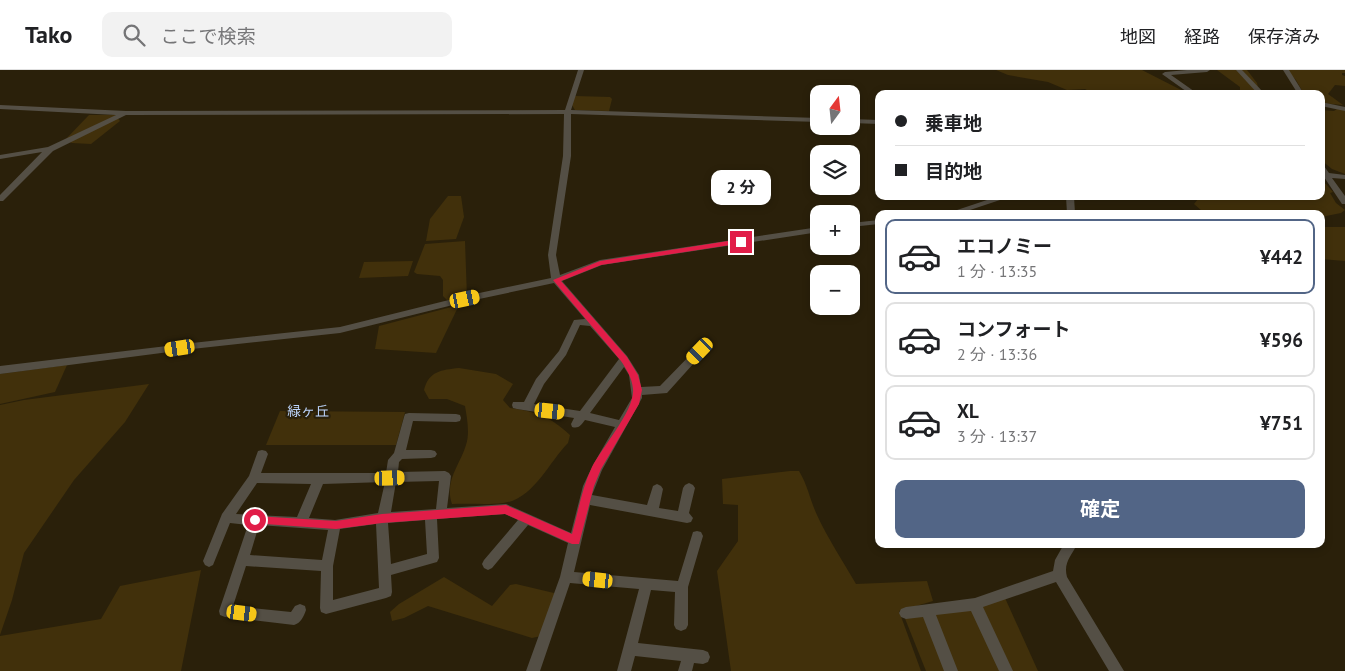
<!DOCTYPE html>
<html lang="ja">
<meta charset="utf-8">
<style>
:root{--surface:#fff;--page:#f2f2f2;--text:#202124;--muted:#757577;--line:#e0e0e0;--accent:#526586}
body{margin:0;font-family:"PT Sans","Noto Sans JP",sans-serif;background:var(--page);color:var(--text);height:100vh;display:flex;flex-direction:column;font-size:19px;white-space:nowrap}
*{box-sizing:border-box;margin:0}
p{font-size:16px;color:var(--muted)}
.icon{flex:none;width:28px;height:28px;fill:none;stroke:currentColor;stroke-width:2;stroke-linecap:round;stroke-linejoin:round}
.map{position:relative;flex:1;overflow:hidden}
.side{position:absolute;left:875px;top:140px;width:450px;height:338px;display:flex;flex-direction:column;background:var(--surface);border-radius:10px;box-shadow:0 2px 8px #0003}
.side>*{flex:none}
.guide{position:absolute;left:875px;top:20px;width:450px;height:110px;border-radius:10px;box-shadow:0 2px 8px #0003;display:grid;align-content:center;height:110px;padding:0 20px;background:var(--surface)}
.needle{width:32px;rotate:15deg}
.tools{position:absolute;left:810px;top:15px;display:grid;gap:10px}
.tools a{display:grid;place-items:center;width:50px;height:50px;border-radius:10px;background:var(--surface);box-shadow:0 2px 8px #0003;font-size:25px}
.end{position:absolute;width:22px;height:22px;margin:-11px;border:6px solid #e11d48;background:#fff;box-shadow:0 0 0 2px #fff}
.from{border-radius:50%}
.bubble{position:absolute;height:35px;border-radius:10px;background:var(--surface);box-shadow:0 2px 8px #0003;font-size:16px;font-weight:700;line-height:35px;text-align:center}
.car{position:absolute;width:15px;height:30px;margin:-15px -8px;border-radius:6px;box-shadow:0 0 4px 1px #0007;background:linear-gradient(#f5c518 24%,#345 0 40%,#f5c518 0 76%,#345 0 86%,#f5c518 0)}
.guide b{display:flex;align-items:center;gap:18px;height:48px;font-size:19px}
.guide b+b{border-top:1px solid var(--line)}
.guide i{width:12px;height:12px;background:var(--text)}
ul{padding:9px 0 0;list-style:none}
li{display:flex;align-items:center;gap:15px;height:75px;margin:0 10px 8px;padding:0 10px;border:2px solid var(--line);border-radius:10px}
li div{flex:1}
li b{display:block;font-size:19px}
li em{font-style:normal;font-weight:700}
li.current{border-color:var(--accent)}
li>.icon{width:45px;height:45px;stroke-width:1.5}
.button{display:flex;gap:10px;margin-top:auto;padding:10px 20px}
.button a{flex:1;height:58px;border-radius:10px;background:var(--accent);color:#fff;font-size:20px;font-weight:700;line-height:58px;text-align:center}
header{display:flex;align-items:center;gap:30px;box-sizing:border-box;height:70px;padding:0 25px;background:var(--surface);border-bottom:1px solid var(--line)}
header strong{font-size:24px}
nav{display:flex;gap:28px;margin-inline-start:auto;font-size:18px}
.search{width:350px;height:45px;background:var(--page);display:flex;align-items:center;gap:12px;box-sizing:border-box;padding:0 18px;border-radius:10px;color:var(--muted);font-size:19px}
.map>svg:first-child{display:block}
.green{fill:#41300b}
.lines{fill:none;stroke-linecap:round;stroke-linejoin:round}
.minor{fill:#544f45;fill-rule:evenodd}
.route{fill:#e11d48}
.labels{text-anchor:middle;stroke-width:4.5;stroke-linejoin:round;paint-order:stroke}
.neighbourhood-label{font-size:14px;fill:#bbd3fa;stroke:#2a200a}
</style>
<header>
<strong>Tako</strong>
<div class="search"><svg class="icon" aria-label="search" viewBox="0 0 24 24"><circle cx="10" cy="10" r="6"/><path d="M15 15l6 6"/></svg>ここで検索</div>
<nav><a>地図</a><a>経路</a><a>保存済み</a></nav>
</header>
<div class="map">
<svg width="1345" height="601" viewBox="0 0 1345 601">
<rect width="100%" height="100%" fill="#2a200a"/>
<g class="green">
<polygon points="996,0 1142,0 1189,24 1094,24 1085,19 1067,20 1048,12 1008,5"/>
<polygon points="1217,0 1247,0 1257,13 1260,24 1240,24 1240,17"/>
<polygon points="1286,0 1345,0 1345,3 1342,3 1342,5 1345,6 1345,16 1335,15 1328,24 1343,35 1321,33 1321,24 1304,24 1296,10"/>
<polygon points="575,26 610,27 612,29 609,41 575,40 572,35"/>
<polygon points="1340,37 1345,38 1345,104 1332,99 1321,90 1321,40 1334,41"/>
<polygon points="89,45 115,45 120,51 91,74 72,73 65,70"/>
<polygon points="1321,112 1326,114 1333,122 1330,123 1336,133 1345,140 1341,143 1321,147 1321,144 1216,144 1202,141 1194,134 1198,129 1209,126 1321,126"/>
<polygon points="448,126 461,126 464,147 456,169 426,171 430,149"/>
<polygon points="1321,157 1345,157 1345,191 1321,189"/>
<polygon points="465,171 467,228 448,231 443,226 443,210 440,206 417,204 414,202 425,174"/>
<polygon points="413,191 408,206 359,208 364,192"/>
<polygon points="459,235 436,283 375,279 379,256"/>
<polygon points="67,295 55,322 0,334 0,304"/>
<path d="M459,298l37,6 17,10 -10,16 7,8c27,4 39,8 60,27l-2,8c-19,19 -35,57 -65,60 -16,2 -34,0 -51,1 -8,-23 8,-39 14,-59 4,-12 1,-27 -1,-39l-18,-7h-18l-5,-9c5,-19 17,-20 35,-22z"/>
<polygon points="149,314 125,352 74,410 24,483 12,530 0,565 0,335 24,330"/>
<polygon points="280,341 405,342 396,375 266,375"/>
<path d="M790,401h9c9,15 11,29 18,44 11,24 26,46 39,69l71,-3 6,20 -34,10 22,60h-190l-14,-100 21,-30v-36l-15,-1 -1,-25z"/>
<polygon points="201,500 181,601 0,601 0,566 101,549 120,516"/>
<polygon points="444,507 492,536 510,515 516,514 554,523 555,529 541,566 532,568 428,536 404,548 392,551 390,542 399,534"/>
<polygon points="1005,528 1038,601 926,601 904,546"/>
</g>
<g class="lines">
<g class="minor">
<path d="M578,0h6l-13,40 248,8v4l-248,-8v42l-15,99 4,20 40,-15 219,-33v5l-217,33 -40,16 65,75 12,19 2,12 19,-1 36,-37 6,-11h6l2,2 -7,13 -36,40 -25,2v3l-40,72 -10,25 55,10 6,-19 4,-2 4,2 2,3 -4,19 19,3 5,-23 2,-3 4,-2 4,2 2,3 -6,25 4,5 -2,4 -4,1 -97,-18 -16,67 104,9 15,-49 4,-1 4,1 2,4 -15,51v38l-2,4 -5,2 -5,-2 -2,-4 1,-33 -24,-2 -13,53 65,7 5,2 2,5 -2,5 -5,2 -9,-1 -2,8h-14l3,-10 -46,-5 -4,15h-14l22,-82 -69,-6 -30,88h-14l34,-94 8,-34 -40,-18 -36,43 -4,2 -4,-2 -2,-4 2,-4 34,-40 -13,-6 -68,5 2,39 -2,4 -46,13 1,17 -1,4 -5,2 -60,16 -5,-2 -1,-4 1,-37 -75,-5 -13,40 58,6 4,-6 5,-2 5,2 1,4c-2,6 -5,13 -12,15l-69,-8 -5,-2 -1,-4 29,-86 -18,-2 -17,42 -4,2 -4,-2 -2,-4 19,-47 27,-38 9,-25 4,-1 4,1 2,3 -7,19h125l2,-13 6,-7 10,-36 1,-3 4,-1 47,1 4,1 1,3 -1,3 -4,1 -43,-1 -7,29h25l4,1 2,3 -2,3 -4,1 -29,1 -3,3 -1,10 47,-1 4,2 2,3 -4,32 59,-4 65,29 12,-47 10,-21 22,-38 -30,-7c-4,5 -6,9 -13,7l-1,-3 3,-6 -57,-9 -4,-1 -1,-3 1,-3h11l12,-23 23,-28 15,-31 11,-1 -31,-36 -89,19 -125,31 -148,16 -192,25v-8l192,-23 148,-16 125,-31 86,-18 -3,-23 15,-99 1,-42 -438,1 -73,36 -50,50h-3v-6l42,-43 -42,7v-4l48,-8 68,-32 -116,-6v-4l126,6 439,-1zM580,255l10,1 29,33 -39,52 -46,-7 10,-20 22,-29zM624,297l5,8 3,23 -13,22 -29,-7zM439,411l-3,28 -45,3 5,-30zM385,412l-7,31 -43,7 -26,-2 14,-34zM257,413l54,1 -14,33 -61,-3zM425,450l2,34 -36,10 -3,-41zM376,454l3,64 -46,12v-34l7,-37zM259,455l69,5 -6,30 -72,-5z"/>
<polygon points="1187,0 1210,0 1207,2 1171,5 1198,24 1190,24 1162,4 1165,2"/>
<polygon points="1236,0 1242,0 1265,24 1258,24"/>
<polygon points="1283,0 1289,0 1304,24 1298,24"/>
<polygon points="1321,32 1345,37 1345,41 1321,36"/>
<polygon points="851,49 879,50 879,54 851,53"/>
<polygon points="1321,96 1324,96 1329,103 1345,105 1345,109 1332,108 1345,126 1345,134 1342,134 1324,107 1321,107"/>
<polygon points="999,126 1012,126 958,144 945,144"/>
<polygon points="1066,126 1074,126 1075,144 1067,144"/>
<polygon points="879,150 879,154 851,157 851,153"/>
<path d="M1064,474h13c-5,12 -14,18 -10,33l57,94h-15l-53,-89 -73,25 30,64h-14l-28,-60 -35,4 22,56h-14l-21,-54 -17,2 -5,-2 -2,-4 2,-4 5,-2 69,-9 78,-27 2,-11z"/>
</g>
</g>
<path class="route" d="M741,169l3,3 -1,1 -142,22 -40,16 66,76 11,18 4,15 -3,14 -38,65 -7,17 -15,58h-7l-67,-30 -123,9 -46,6 -84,-6v-6l3,-1 81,5 46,-7 124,-9 66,29c6,-22 10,-46 20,-67 10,-20 43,-57 41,-78 -1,-11 -6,-19 -12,-28l-68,-81 47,-19z"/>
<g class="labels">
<g class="neighbourhood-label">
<text x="308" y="346">緑ヶ丘</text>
</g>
</g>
</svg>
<div class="tools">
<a><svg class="needle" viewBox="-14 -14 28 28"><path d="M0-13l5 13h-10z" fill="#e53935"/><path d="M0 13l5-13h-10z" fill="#757577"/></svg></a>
<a><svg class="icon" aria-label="layers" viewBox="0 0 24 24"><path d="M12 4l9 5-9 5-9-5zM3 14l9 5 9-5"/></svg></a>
<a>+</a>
<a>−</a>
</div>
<i class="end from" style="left:255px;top:450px"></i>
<i class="end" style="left:741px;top:172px"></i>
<div class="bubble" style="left:711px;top:100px;width:60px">2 分</div>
<i class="car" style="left:465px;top:229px;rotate:78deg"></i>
<i class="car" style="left:180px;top:278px;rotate:261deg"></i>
<i class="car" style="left:700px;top:281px;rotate:224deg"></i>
<i class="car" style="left:550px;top:341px;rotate:96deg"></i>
<i class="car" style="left:390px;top:408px;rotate:88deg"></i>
<i class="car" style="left:598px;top:510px;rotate:276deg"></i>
<i class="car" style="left:242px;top:543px;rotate:97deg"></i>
<div class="guide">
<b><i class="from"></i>乗車地</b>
<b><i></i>目的地</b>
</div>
<section class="side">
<ul>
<li class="current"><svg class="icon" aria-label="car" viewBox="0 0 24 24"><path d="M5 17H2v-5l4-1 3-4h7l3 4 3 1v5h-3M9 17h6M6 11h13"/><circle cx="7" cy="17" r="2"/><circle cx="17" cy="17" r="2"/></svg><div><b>エコノミー</b><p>1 分 · 13:35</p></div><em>¥442</em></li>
<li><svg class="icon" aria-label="car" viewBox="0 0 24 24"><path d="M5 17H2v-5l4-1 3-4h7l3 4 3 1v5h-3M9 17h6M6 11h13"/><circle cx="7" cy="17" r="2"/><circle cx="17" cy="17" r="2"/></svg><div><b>コンフォート</b><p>2 分 · 13:36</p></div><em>¥596</em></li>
<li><svg class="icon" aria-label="car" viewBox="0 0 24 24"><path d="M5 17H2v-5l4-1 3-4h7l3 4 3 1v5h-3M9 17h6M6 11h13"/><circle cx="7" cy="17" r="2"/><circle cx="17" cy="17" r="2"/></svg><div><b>XL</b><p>3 分 · 13:37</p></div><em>¥751</em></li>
</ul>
<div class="button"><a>確定</a></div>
</section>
</div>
